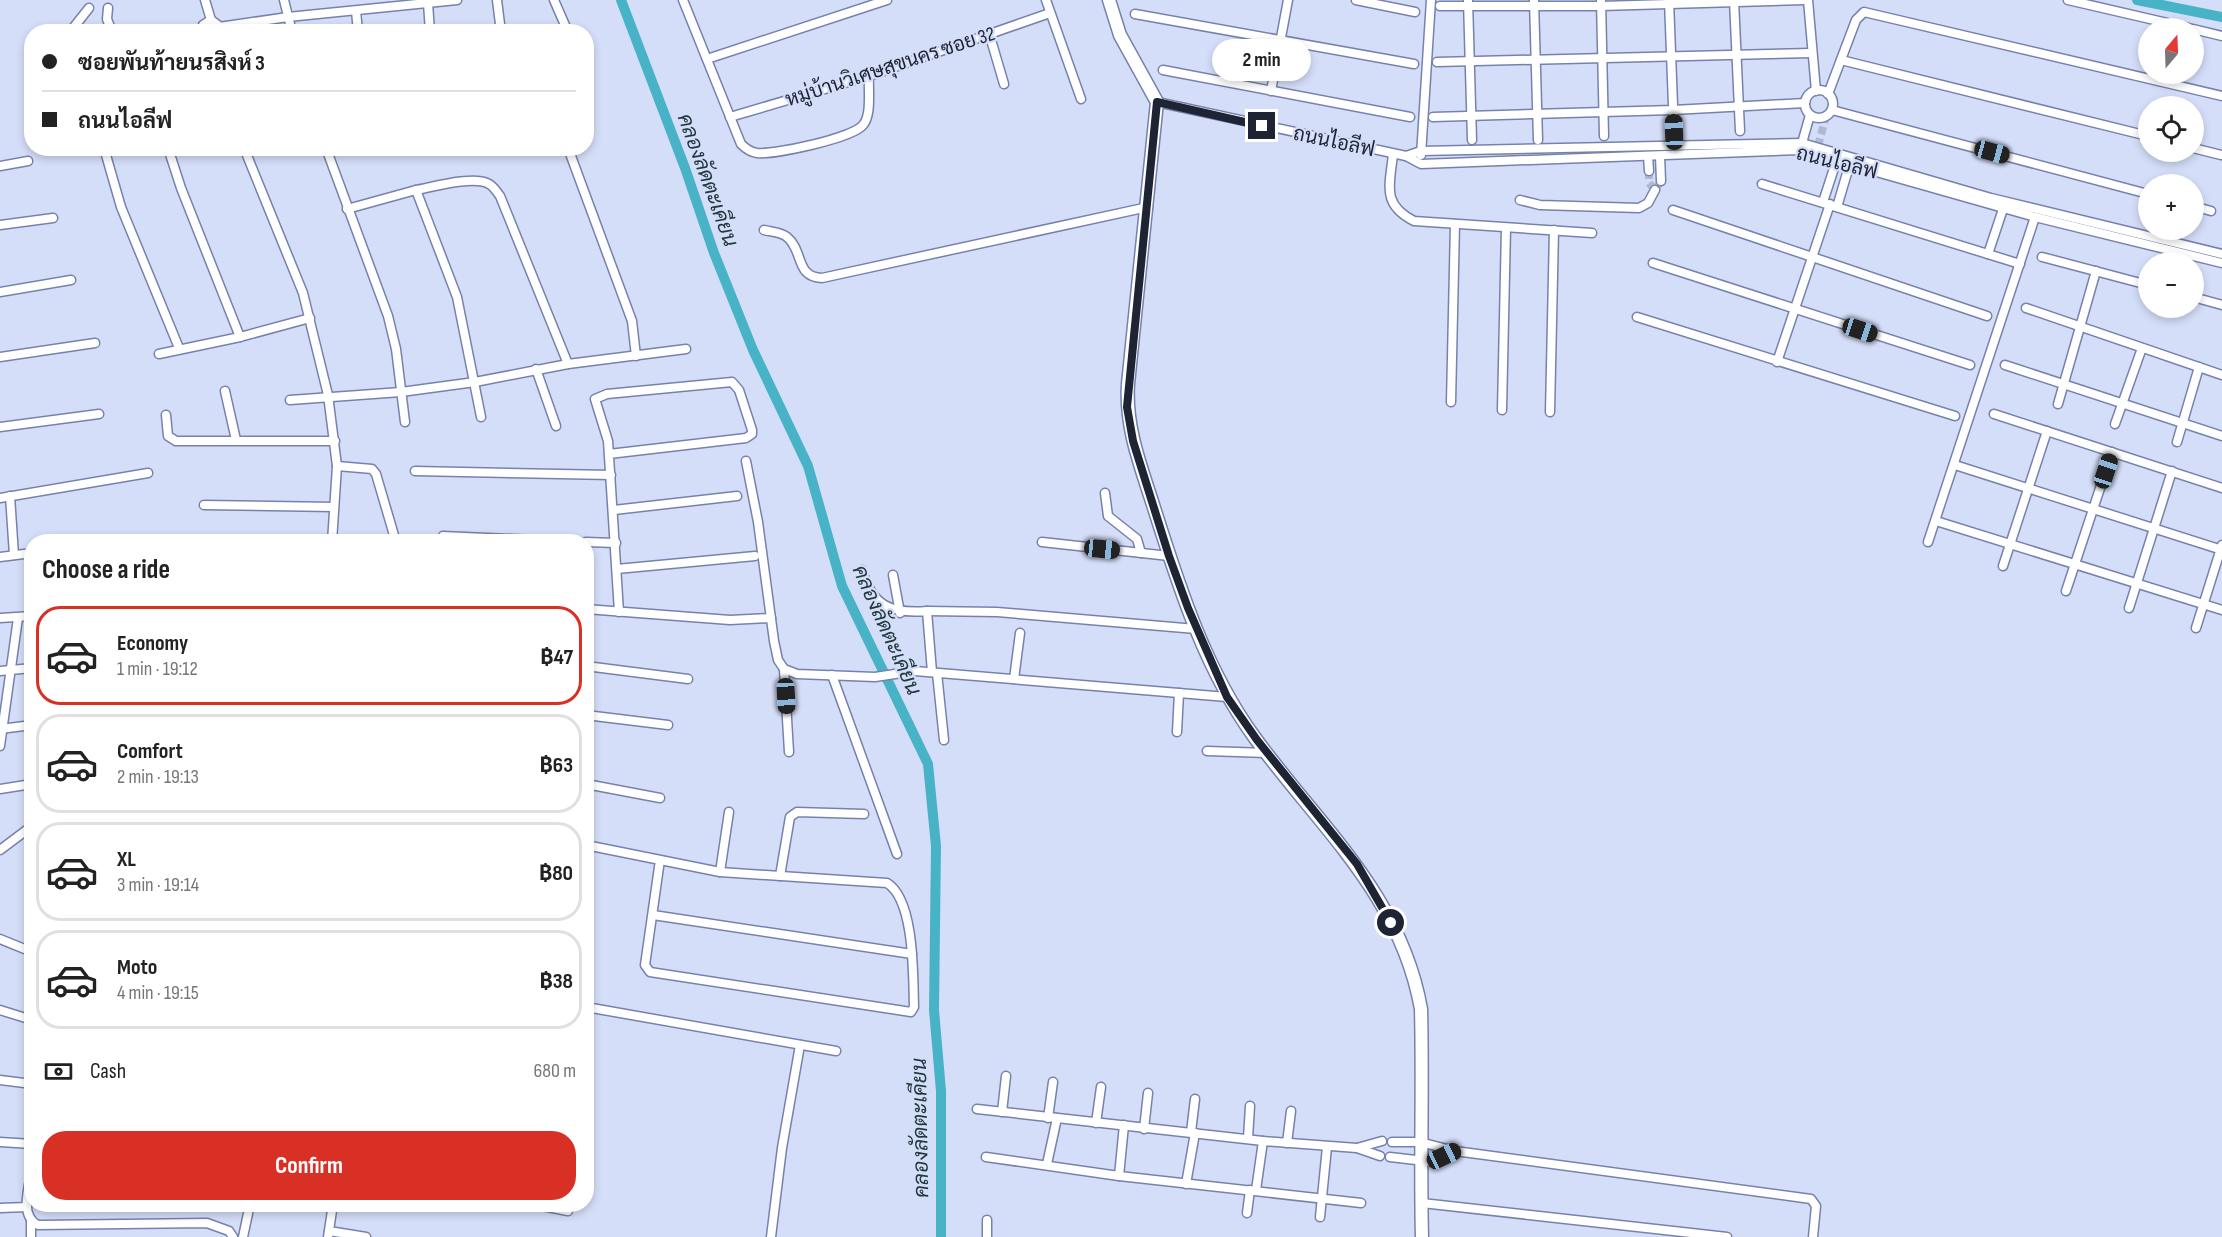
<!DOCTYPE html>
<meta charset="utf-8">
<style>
:root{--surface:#fff;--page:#f6f6f6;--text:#222;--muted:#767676;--line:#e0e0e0;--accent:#d93025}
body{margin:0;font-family:"Sofia Sans Condensed",Sarabun,sans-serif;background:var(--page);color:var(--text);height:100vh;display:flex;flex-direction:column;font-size:22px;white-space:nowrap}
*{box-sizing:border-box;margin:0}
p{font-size:20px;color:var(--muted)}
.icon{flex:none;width:33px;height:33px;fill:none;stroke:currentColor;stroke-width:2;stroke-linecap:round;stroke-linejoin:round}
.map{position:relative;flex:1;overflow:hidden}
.details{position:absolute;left:24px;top:534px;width:570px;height:678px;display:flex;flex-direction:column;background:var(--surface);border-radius:24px;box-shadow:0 3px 9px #0003}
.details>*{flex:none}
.hud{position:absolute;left:24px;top:24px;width:570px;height:132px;border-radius:24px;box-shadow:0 3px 9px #0003;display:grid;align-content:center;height:132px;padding:0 18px;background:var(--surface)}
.needle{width:39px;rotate:19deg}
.tools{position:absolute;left:2138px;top:18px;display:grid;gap:12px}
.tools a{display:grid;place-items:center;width:66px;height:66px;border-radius:50%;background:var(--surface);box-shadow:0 3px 9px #0003;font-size:30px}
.end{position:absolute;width:27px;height:27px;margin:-14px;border:8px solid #1f2435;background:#fff;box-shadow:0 0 0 3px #fff}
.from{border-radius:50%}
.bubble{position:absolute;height:42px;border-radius:21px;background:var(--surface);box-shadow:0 3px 9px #0003;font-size:20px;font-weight:700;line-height:42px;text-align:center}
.car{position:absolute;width:18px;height:36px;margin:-18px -9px;border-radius:8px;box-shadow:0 0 4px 2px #0007;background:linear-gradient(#222 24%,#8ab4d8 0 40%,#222 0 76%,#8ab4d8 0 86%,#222 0)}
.hud b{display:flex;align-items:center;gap:21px;height:57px;font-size:22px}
.hud b+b{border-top:2px solid var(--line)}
.hud i{width:15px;height:15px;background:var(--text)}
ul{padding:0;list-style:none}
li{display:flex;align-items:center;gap:18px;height:99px;margin:0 12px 9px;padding:0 6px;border:3px solid var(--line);border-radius:24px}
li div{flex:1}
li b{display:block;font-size:22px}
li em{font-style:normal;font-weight:700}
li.selected{border-color:var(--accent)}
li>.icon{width:54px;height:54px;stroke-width:1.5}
h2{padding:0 18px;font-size:27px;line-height:72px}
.pay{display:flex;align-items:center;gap:15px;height:66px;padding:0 18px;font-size:22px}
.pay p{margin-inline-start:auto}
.primary-button{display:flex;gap:12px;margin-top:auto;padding:12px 18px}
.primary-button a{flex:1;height:69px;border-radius:24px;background:var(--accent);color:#fff;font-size:24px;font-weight:700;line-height:69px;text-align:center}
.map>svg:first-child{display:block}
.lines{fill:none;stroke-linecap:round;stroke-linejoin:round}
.canal{stroke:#48b3c7;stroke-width:10}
.street-tunnel{stroke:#b1b9d2;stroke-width:8;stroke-dasharray:8 4;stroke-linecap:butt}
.street-casing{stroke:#7682ac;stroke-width:11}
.secondary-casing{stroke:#7682ac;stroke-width:15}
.street{stroke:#fff;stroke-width:8}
.secondary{stroke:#fff;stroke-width:12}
.route{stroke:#1f2435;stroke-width:8}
.labels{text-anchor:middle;stroke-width:4.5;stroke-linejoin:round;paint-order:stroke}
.street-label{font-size:20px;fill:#1f2435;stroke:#d5def9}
.water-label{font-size:21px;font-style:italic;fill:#21393e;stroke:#d5def9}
</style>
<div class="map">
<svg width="2222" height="1237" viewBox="0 0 2222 1237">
<rect width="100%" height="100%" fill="#d5def9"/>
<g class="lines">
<g class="canal">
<polyline points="621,0 685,168 714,253 753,350 808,466 842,586 928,764 936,846 934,1010 941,1091 941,1237"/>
<polyline points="2137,0 2222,17"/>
</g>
<g class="street-tunnel">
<polyline points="1818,146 1826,116"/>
<polyline points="1649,171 1649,183 1655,190 1661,181"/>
</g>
<g class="street-casing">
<g id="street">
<polyline points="205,0 211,20"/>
<polyline points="284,0 292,32"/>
<polyline points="497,0 501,32"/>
<polyline points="554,0 568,32"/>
<path d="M683,0l58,144c5,5 9,8 16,9 17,2 96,-15 106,-28 9,-10 5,-36 6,-49"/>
<polyline points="1046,0 1081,99"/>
<polyline points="1356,0 1415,12"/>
<polyline points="1468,0 1472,140"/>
<polyline points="1534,0 1538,140"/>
<polyline points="1601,0 1604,136"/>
<polyline points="1669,0 1674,132"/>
<polyline points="1734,0 1740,131"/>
<polyline points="1808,0 1816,91"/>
<polyline points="2068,0 2189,28"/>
<polyline points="428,3 430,32"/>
<polyline points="1440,6 1601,6 1805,0"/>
<polyline points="108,8 107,19 112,32"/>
<polyline points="356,11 358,32"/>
<polyline points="1135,14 1414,64"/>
<polyline points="219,27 288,17 457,0"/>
<polyline points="2193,29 2222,36"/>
<polyline points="70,32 89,8"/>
<polyline points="204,32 203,25 211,20 218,25 218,32"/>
<polyline points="989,33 1004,84"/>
<polyline points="707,59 887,0"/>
<polyline points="1841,60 2148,136"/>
<polyline points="1437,62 1811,53"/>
<polyline points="1163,70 1410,117"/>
<circle cx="1819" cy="104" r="14"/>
<polyline points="1271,91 1288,0"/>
<polyline points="1828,94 1856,20 1864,12 2222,96"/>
<polyline points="1157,102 1406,156 1421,164 1799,150 2035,217 2222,263"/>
<polyline points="1832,110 2148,194"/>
<polyline points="730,117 869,76 1050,13"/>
<polyline points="1433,117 1673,110 1805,103"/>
<polyline points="1802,143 1810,115"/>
<polyline points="104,148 121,207 179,348"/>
<polyline points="168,148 181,188 240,337 310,318"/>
<polyline points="244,148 303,293 328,395 337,466 332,542"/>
<polyline points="326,148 388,316 396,349 405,422"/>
<polyline points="568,148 632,321 636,356"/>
<polyline points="2193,148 2221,155"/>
<path d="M1393,154c-3,31 -12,50 21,67l178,12"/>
<polyline points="1421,155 1431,0"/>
<polyline points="1406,156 1421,151 1802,143 1991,198 2222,254"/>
<polyline points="1648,156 1649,171"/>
<polyline points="1660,156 1661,181"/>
<polyline points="0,166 28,161"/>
<polyline points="1762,184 2020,264"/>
<path d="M416,190c17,-3 56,-14 71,-7 6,2 9,8 13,13l68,168"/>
<polyline points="1520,200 1540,205 1639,208 1648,203 1655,190"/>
<polyline points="1823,202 1837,159"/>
<polyline points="2193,206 2211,211"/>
<polyline points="1837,207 1850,163"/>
<polyline points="347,209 416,190 457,297 481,417"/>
<polyline points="1673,210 1987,316"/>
<polyline points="0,225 53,218"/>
<path d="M764,230c8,2 17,2 23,7 17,14 8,40 35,41l326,-71"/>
<polyline points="1988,254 2003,209"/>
<polyline points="2042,257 2148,285"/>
<polyline points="1653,263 1970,365"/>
<polyline points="0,292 71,280"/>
<polyline points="2193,297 2222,305"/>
<polyline points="2026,308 2222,375"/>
<polyline points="1637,317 1955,416"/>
<polyline points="159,354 240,337"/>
<polyline points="0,357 95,343"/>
<polyline points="1777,362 1830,204"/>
<polyline points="2005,365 2222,436"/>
<polyline points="536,369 556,426"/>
<polyline points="225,391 236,440"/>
<polyline points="290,400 401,392 475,382 568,364 686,349"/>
<polyline points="1451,402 1455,224"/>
<polyline points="2058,404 2096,271"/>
<polyline points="1502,410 1506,228"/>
<polyline points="1550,412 1554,230"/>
<polyline points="1994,414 2222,488"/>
<polyline points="166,415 168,436 176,441 335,441"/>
<polyline points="2115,424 2142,348"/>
<polyline points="0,427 99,414"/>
<polyline points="2177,442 2199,367"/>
<polyline points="609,454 746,438 752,434 752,430 739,390 732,382 607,394 595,399 608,441 619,612"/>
<polyline points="746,461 758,522 774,641 778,660 784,669 797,674 875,677 915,671 1227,697"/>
<polyline points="1955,465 2222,550"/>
<polyline points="337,466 372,469 376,474 396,542"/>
<polyline points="415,471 611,475"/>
<polyline points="1105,493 1108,516 1137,539 1141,553"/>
<polyline points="10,496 14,555"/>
<polyline points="0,498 148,473"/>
<polyline points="204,505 334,507"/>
<polyline points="614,510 737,496"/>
<polyline points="1936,521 2222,610"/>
<polyline points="443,536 580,542"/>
<polyline points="137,542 151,540"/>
<polyline points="586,542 616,543"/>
<polyline points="1042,542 1169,556"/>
<polyline points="1928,542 2035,217"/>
<polyline points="0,557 32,553"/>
<polyline points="2003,566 2047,431"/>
<polyline points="617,569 755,556"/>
<path d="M862,570c10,36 29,44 65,41l5,61"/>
<polyline points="893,575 900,613"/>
<polyline points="2066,591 2112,452"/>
<polyline points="2129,608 2172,471"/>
<polyline points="586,609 730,620 771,618"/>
<polyline points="927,611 997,612 1196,629"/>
<polyline points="0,618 32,616"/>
<polyline points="2196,628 2222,545"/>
<polyline points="586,666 688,679"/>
<polyline points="784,669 789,752"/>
<polyline points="0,671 32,668"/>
<polyline points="937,673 944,740"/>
<polyline points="832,675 897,854"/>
<polyline points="1014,679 1020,633"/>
<polyline points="586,715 668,725"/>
<polyline points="0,729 32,725"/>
<polyline points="1177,732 1179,693"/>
<polyline points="0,746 18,618"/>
<polyline points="1207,751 1267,753"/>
<polyline points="586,784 660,798"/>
<polyline points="0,789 32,784"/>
<path d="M586,845l134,27 167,11c28,17 26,94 27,124l-3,5 -261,-40 -5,-7 15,-105"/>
<polyline points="0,850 32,826"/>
<polyline points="720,872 729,812"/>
<polyline points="780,876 790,817 797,812 864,814"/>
<polyline points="653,915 912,954"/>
<polyline points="0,939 32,952"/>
<polyline points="586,1007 836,1051"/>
<polyline points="0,1010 32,1020"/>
<polyline points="0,1080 32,1084"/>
<polyline points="977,1109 1263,1141 1357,1148 1380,1156"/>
<polyline points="1002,1112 1006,1076"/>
<polyline points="1048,1118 1053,1082"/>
<polyline points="1096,1123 1101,1087"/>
<polyline points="1144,1129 1148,1093"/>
<polyline points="1191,1132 1195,1099"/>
<polyline points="1248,1138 1250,1106"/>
<polyline points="0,1142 32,1144"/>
<polyline points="1392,1142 1420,1142 1455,1151 1811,1199 1816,1206 1813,1237"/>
<polyline points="1287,1143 1291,1111"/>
<polyline points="1357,1148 1382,1141"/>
<polyline points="986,1157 1119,1176 1361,1203"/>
<polyline points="1390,1157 1433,1162 1455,1151"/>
<polyline points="1047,1164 1057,1118"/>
<path d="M32,1170c-3,17 -13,46 6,55l169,-2 22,8 4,6"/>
<polyline points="1119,1176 1124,1125"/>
<polyline points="1186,1184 1195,1133"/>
<polyline points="1256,1190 1263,1141"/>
<polyline points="1422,1203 1727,1237"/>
<polyline points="532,1204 568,1211"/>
<polyline points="0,1208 27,1207"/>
<polyline points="1247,1213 1250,1190"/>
<polyline points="1320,1217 1327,1147"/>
<polyline points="329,1231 366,1237"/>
<polyline points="31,1237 31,1222"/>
<polyline points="243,1237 250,1204"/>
<polyline points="328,1237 333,1204"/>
<polyline points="771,1237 782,1148 800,1045"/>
<polyline points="987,1237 987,1220"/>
</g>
</g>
<g class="secondary-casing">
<path id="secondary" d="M1109,0l11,35 37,67 -29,282c-3,45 14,85 27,127 25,79 51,160 100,227 64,88 146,157 166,271 2,76 -1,152 1,228"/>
</g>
<use href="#street" class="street"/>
<use href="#secondary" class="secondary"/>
</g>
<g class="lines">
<polyline class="route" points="1262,126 1157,102 1127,407 1133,441 1169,556 1188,608 1227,697 1257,740 1357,864 1391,923"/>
</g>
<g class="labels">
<g class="street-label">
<text transform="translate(890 66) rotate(-18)" y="7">หมู่บ้านวิเศษสุขนคร ซอย 32</text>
<text transform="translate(1334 141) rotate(12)" y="7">ถนนไอลีฟ</text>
<text transform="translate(1837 162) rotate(14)" y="7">ถนนไอลีฟ</text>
</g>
<g class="water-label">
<text transform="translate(708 180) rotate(70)" y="7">คลองลัดตะเคียน</text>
<text transform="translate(887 630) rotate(66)" y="7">คลองลัดตะเคียน</text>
<text transform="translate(920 1128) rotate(-91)" y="7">คลองลัดตะเคียน</text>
</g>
</g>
</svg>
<div class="tools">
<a><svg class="needle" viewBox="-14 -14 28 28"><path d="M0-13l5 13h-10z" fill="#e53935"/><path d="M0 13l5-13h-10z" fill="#767676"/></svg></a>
<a><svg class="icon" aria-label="locate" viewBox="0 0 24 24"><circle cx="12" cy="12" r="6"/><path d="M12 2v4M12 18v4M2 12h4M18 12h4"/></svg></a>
<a>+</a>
<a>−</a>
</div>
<i class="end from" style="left:1391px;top:923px"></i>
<i class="end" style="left:1262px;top:126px"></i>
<div class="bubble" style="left:1212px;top:39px;width:99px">2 min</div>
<i class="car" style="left:1674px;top:132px;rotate:358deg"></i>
<i class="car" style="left:1992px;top:152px;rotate:105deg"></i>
<i class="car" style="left:1860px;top:330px;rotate:108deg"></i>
<i class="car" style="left:2106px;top:471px;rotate:18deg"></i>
<i class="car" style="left:1102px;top:549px;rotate:96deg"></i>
<i class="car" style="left:786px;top:696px;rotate:177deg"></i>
<i class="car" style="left:1444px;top:1156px;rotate:65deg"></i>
<div class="hud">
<b><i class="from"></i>ซอยพันท้ายนรสิงห์ 3</b>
<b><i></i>ถนนไอลีฟ</b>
</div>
<section class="details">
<h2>Choose a ride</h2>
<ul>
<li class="selected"><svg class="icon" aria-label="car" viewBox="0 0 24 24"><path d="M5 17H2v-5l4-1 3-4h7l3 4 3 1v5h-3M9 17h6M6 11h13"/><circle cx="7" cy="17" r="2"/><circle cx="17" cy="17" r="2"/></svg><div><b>Economy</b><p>1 min · 19:12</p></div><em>฿47</em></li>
<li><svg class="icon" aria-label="car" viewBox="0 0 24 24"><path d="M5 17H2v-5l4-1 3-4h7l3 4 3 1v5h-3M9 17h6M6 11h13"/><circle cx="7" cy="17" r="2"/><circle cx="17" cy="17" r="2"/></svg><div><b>Comfort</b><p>2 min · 19:13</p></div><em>฿63</em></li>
<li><svg class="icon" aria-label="car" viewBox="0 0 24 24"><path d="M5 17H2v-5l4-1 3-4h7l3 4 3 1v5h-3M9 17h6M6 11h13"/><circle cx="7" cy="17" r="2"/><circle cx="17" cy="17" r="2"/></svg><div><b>XL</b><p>3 min · 19:14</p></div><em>฿80</em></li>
<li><svg class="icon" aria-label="car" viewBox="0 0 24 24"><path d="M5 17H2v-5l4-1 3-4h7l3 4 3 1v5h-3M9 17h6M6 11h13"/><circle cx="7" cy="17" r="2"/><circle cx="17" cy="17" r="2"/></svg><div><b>Moto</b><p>4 min · 19:15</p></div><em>฿38</em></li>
</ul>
<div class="pay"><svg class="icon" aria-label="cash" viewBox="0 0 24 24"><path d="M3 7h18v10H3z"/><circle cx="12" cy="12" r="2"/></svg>Cash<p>680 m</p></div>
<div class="primary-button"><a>Confirm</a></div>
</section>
</div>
